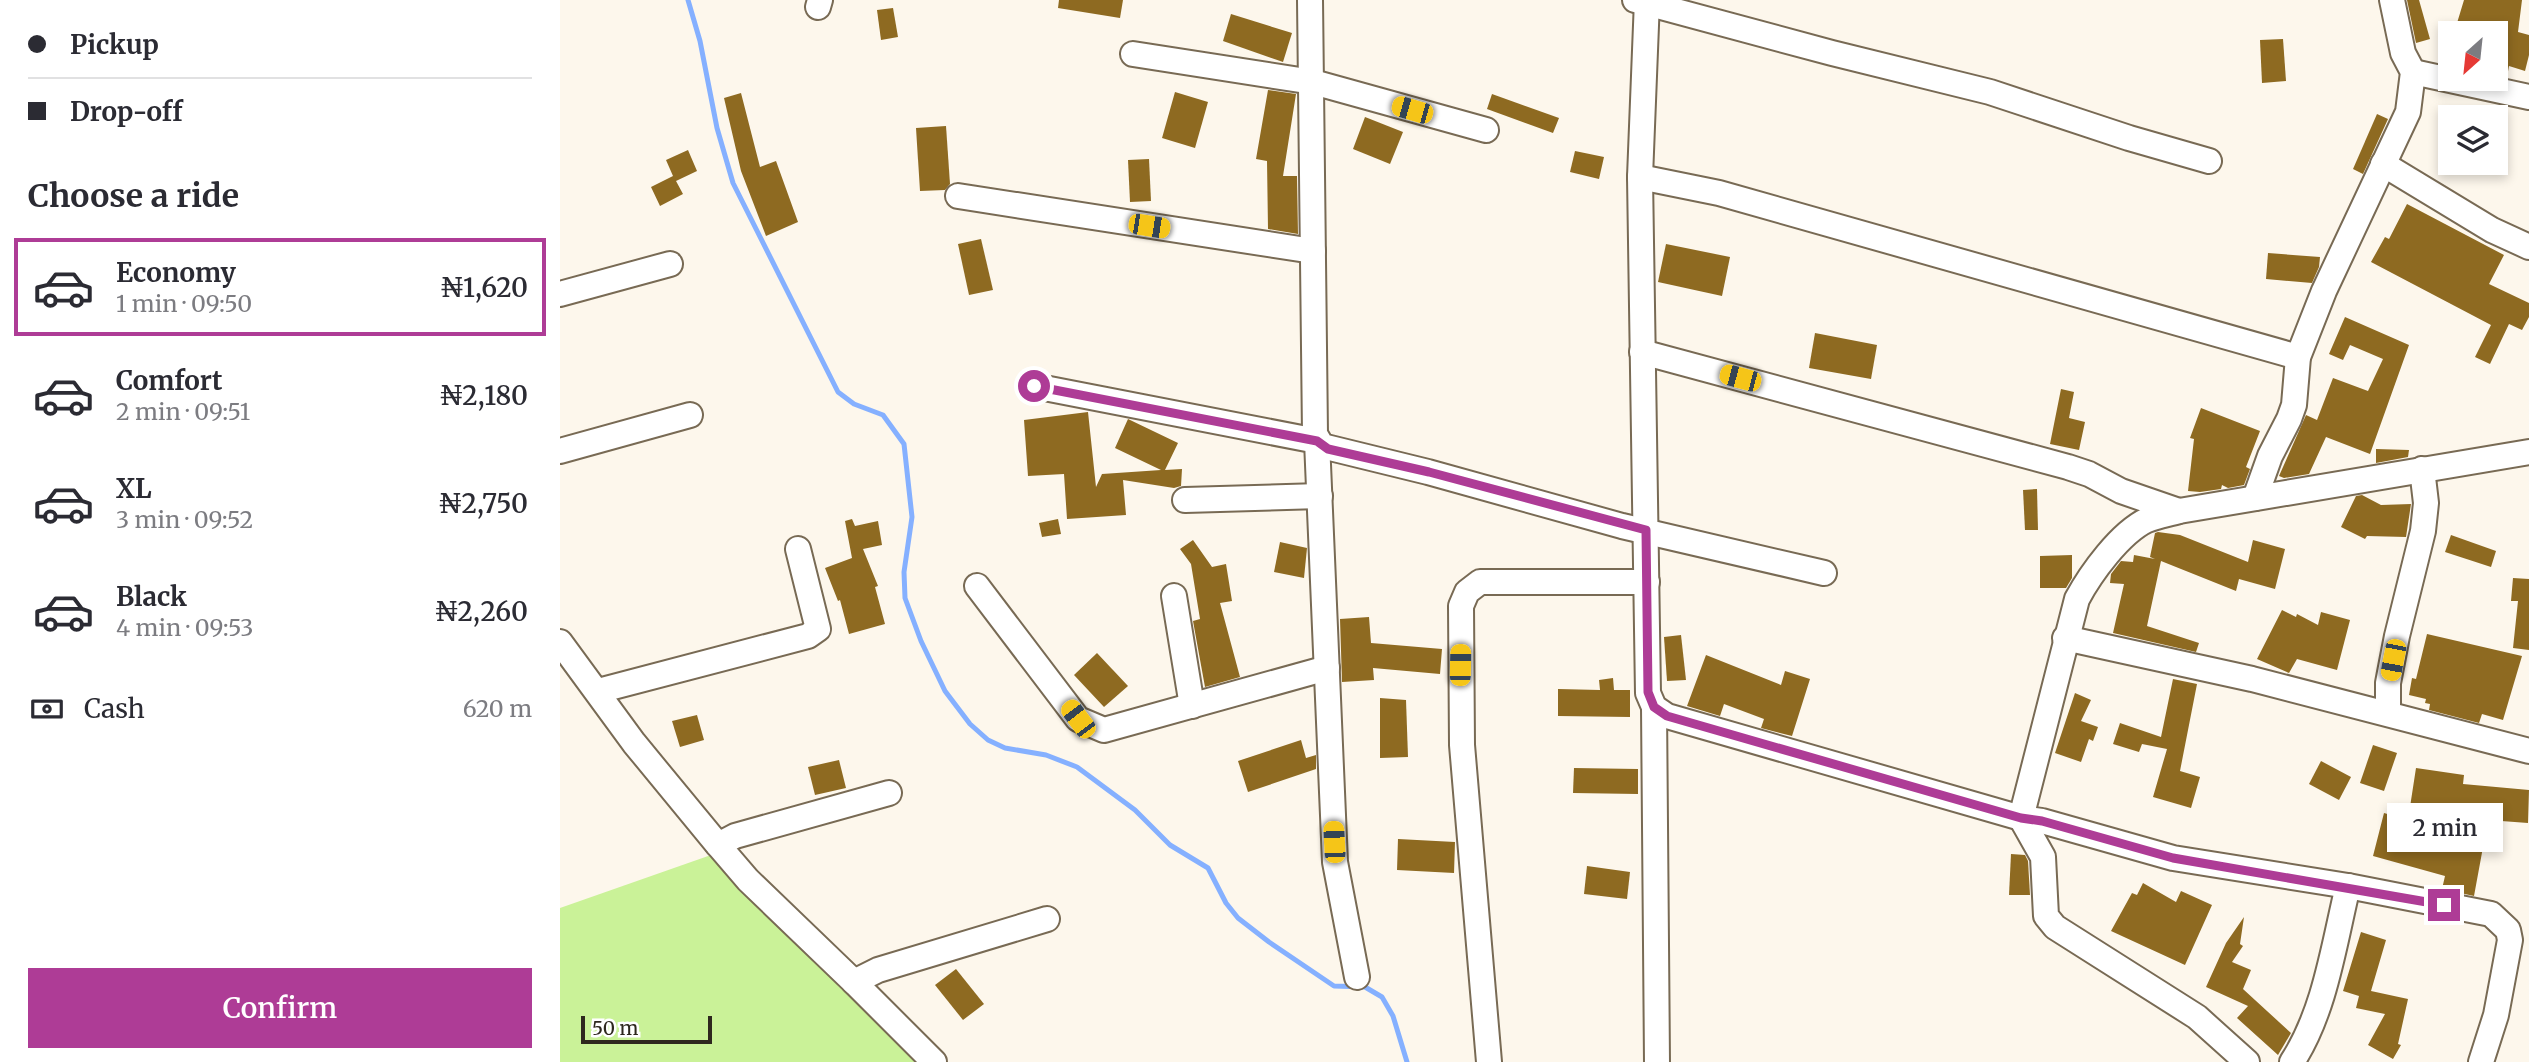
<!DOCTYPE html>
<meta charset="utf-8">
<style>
:root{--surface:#fff;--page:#f2f2f3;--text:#2b2b33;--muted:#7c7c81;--line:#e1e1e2;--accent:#ae3c96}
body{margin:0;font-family:Merriweather,serif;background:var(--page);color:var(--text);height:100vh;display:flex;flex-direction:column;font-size:26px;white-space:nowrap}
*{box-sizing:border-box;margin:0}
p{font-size:23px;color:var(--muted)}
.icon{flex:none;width:38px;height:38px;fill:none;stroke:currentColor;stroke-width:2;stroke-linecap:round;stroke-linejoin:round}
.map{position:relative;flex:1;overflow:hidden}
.sheet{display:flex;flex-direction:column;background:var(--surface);width:560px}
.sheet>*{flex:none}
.hud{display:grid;align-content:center;height:154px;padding:0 28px;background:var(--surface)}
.needle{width:46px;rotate:207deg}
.controls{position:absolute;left:1878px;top:21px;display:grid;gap:14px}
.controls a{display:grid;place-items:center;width:70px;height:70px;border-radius:0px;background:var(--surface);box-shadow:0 4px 10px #0003;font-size:35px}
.scale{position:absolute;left:21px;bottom:18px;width:131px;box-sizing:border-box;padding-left:7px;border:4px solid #2e281e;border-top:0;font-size:19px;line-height:24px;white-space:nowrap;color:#2e281e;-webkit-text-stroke:5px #fff;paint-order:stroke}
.end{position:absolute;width:32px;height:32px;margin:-16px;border:9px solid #ae3c96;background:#fff;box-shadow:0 0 0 4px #fff}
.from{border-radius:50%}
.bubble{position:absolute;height:49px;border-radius:0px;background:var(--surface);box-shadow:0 4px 10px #0003;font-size:23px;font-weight:600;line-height:49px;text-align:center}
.car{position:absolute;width:21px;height:42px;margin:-21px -10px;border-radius:9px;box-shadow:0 0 5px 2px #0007;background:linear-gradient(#f5c518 24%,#345 0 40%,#f5c518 0 76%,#345 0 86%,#f5c518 0)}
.hud b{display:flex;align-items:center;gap:24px;height:66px;font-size:26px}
.hud b+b{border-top:2px solid var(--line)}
.hud i{width:18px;height:18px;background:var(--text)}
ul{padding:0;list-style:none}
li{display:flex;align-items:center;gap:21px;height:98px;margin:0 14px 10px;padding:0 14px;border:4px solid transparent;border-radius:0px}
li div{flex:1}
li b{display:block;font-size:26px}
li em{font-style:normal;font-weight:600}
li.current{border-color:var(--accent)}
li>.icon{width:63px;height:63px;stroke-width:1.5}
h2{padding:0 28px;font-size:32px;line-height:84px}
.pay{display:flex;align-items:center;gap:18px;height:77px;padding:0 28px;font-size:26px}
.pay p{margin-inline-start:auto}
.cta{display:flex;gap:14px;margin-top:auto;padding:14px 28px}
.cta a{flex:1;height:80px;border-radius:0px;background:var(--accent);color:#fff;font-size:28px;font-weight:600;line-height:80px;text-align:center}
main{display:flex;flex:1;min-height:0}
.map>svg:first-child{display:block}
.green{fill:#caf298}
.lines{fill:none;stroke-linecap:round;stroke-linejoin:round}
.stream{stroke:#85b0ff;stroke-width:5}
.building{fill:#8e6a21}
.minor-casing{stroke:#786a54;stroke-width:28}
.minor{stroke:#fff;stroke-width:24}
.route{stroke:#ae3c96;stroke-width:9}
</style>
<main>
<section class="sheet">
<div class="hud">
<b><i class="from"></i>Pickup</b>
<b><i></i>Drop-off</b>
</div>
<h2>Choose a ride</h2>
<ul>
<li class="current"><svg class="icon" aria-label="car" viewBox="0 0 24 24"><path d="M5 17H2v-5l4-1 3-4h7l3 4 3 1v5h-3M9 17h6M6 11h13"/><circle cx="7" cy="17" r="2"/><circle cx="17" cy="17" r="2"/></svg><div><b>Economy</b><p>1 min · 09:50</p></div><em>₦1,620</em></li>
<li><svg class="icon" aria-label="car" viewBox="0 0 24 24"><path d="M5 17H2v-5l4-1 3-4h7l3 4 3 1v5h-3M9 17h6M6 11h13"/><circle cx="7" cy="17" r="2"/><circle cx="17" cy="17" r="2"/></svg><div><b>Comfort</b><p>2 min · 09:51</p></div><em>₦2,180</em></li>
<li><svg class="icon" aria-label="car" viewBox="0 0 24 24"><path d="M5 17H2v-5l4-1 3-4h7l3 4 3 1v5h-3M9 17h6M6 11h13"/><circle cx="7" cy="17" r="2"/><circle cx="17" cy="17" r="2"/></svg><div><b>XL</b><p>3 min · 09:52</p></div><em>₦2,750</em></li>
<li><svg class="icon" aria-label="car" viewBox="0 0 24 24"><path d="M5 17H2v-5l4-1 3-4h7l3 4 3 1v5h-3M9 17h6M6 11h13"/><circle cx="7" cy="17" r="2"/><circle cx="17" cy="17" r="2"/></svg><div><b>Black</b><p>4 min · 09:53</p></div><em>₦2,260</em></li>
</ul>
<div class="pay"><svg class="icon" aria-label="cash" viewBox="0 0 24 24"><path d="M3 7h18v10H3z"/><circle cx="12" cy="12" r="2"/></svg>Cash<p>620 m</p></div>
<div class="cta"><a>Confirm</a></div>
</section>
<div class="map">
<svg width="1969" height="1062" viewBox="0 0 1969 1062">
<rect width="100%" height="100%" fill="#fdf7ec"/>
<polygon class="green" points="151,855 370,1062 0,1062 0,908"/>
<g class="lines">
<polyline class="stream" points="128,0 140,41 157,128 173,183 278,392 294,404 323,415 344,444 352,517 344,572 345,598 361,641 385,691 410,724 428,740 445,748 486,755 517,767 575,810 610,845 648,868 666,903 678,918 709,942 774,986 805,987 822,997 833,1016 847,1062"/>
</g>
<g class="building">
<polygon points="499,0 563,0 560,18 498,8"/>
<polygon points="1847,0 1859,0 1870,39 1856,43"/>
<polygon points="1904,0 1962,0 1958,32 1969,35 1969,55 1965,71 1949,66 1947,77 1936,75 1936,33 1894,33"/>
<polygon points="333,8 338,37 321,40 317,10"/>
<polygon points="671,14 732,33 723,62 663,41"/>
<polygon points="1723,39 1726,81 1702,83 1700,40"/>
<polygon points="708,90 736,94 723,176 737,176 738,234 708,229 707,161 696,159"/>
<polygon points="615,92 648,102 635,148 602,138"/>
<polygon points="181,93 200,167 216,161 238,222 206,236 181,171 164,98"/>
<polygon points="932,94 999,118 993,133 927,109"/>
<polygon points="1817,114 1828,119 1803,174 1793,169"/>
<polygon points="805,117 843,132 830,164 793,149"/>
<polygon points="386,126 390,184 385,190 360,191 356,128"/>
<polygon points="128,150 137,171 116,181 123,194 100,206 91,187 113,176 106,160"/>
<polygon points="1015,151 1044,157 1039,179 1010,172"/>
<polygon points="589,159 591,201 570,202 568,160"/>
<polygon points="1847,204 1944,255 1929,284 1969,303 1969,317 1962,330 1949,324 1930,364 1915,357 1931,325 1811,262 1825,237 1829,239"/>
<polygon points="421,239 433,290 409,295 398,244"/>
<polygon points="1106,244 1170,257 1162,296 1098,282"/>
<polygon points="1708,253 1760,257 1759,267 1752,283 1706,279"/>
<polygon points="1785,317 1849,345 1810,454 1766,437 1749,474 1724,478 1719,476 1746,415 1757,420 1773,378 1808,391 1823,359 1790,345 1783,360 1769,354"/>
<polygon points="1255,333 1317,345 1311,379 1249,368"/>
<polygon points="1501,389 1514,392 1509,418 1525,422 1519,450 1490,444"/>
<polygon points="1641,408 1700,431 1686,467 1690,469 1684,485 1668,488 1662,485 1661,489 1640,492 1628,491 1634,439 1630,438"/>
<polygon points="528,412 536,487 542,474 601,470 555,448 568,419 618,443 605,470 622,469 621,486 614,488 563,480 566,515 507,519 504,474 468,476 464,420"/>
<polygon points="1816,449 1849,450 1848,457 1816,463"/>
<polygon points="1477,489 1478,530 1465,530 1463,490"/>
<polygon points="1802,495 1821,505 1851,504 1846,537 1807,536 1805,539 1781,527 1796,496"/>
<polygon points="292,519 295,526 318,521 322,545 303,549 318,586 315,587 325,624 289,634 280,600 278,601 265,568 292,558 285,521"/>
<polygon points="498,519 501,534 482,537 479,523"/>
<polygon points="1598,532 1620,535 1688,562 1693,540 1725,549 1715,589 1679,579 1676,591 1601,561 1587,626 1639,643 1636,652 1553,633 1564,584 1550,583 1551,574 1561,561 1573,562 1574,555 1595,559 1590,557 1595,533"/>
<polygon points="1891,535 1936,551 1931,567 1885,552"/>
<polygon points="633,540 652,567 666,564 672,601 660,603 680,677 645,687 633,621 640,619 631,564 620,549"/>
<polygon points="720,542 747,548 744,578 714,572"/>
<polygon points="1512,555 1512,578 1506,588 1480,588 1480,556"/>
<polygon points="1953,578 1969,579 1969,650 1953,648 1958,601 1951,601"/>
<polygon points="1722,610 1736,617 1737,614 1758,625 1761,612 1790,620 1777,670 1737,659 1729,673 1697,659"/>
<polygon points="809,617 811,643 882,649 880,674 813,668 814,680 782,682 780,619"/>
<polygon points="1867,634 1962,656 1943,720 1922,714 1919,723 1869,710 1870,704 1865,703 1866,699 1849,695 1852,678 1856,679"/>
<polygon points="1121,635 1126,680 1107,681 1104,637"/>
<polygon points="537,653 568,686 544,707 514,675"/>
<polygon points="1146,655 1221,685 1225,671 1250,679 1232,736 1201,728 1204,719 1164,704 1160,716 1127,706"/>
<polygon points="1053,678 1054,690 1070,690 1070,717 998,716 998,689 1040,690 1039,680"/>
<polygon points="1613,679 1637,684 1620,771 1640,777 1631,808 1593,797 1607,749 1582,744 1579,752 1553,744 1560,723 1601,737"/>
<polygon points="1515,693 1531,700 1521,721 1538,727 1533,741 1529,739 1521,762 1495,753"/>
<polygon points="820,698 846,700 848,757 820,758"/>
<polygon points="137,715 144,740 120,747 112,721"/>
<polygon points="741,740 746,758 756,755 756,769 688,792 678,761"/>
<polygon points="1813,745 1837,753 1824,791 1800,783"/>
<polygon points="279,760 286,788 255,795 248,767"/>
<polygon points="1761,761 1791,777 1779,800 1749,784"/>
<polygon points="1014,768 1078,769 1078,794 1013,793"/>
<polygon points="1856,768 1904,775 1903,784 1969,790 1968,823 1928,820 1914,896 1882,889 1885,876 1813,856 1824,813 1848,820"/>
<polygon points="838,839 895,842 894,873 837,870"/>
<polygon points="1451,854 1465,855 1468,861 1470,895 1449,895"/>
<polygon points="1027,866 1070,872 1067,899 1024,894"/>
<polygon points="1583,883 1616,902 1621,891 1652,905 1625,965 1551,931 1572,893 1577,895"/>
<polygon points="1684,917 1680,944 1683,946 1672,962 1691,970 1683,989 1731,1033 1718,1055 1677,1018 1688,1006 1646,987 1666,943"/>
<polygon points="1801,932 1826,940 1811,991 1848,999 1838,1044 1841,1045 1833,1059 1808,1045 1825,1014 1796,1008 1799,996 1783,991"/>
<polygon points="396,969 424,1004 403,1020 375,985"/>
</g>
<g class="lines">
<g class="minor-casing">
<g id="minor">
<polyline points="750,0 755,434 762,446 868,472 1062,526 1264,573"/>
<polyline points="1075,0 1272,53 1430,92 1569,138 1649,161"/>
<polyline points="1087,0 1080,177 1088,693 1094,707 1107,716 1461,818 1482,821 1613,858 1788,886 1931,914 1948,930 1950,940 1936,1015 1921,1062"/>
<polyline points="258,7 260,0"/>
<polyline points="573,54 753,82 926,130"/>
<polyline points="1853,72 1969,97"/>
<polyline points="1823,164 1932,230 1969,247"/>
<polyline points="1080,177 1159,193 1738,357"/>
<polyline points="398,196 753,251"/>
<polyline points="0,294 110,264"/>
<polyline points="1082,352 1508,467 1529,474 1561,491 1619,511"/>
<polyline points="474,386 757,441 775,862 797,977"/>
<polyline points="0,451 130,415"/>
<polyline points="1695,498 1710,456 1729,419 1734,405 1738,357 1764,291 1848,112 1853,72 1843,53 1832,0"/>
<polyline points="625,500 760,496"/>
<polyline points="417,586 518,719 544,730 767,668"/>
<polyline points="614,596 632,706"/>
<polyline points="1505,638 1692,679 1969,751"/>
<polyline points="0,642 74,743 158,845 175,836 329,793"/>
<polyline points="38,691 248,636 258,629 238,549"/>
<polyline points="1094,707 1097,1062"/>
<polyline points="1828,713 1828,683 1837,636 1863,531 1866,503 1862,469"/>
<polyline points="158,845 188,880 294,982"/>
<polyline points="374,1062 294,982 318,970 487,919"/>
<polyline points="929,1062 902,745 901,606 907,592 920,582 1087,582"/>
<path d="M1687,1062l-50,-45 -142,-90 -9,-11 -3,-59 -22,-39 56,-219c14,-26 43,-66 70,-79 10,-4 22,-6 32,-9l350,-59"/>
<path d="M1732,1062c33,-50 42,-118 56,-176"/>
</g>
</g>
<use href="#minor" class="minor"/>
</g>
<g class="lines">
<polyline class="route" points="474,386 757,441 768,449 869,472 1086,530 1088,692 1094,707 1107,716 1461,818 1482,821 1613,858 1884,905"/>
</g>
</svg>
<div class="controls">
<a><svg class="needle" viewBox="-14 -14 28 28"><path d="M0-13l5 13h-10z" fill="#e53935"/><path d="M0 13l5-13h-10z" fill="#7c7c81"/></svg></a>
<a><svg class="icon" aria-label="layers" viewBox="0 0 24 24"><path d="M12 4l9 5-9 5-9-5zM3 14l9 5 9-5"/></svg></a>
</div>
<div class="scale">50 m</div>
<i class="end from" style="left:474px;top:386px"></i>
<i class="end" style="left:1884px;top:905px"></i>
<div class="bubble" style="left:1827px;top:803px;width:116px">2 min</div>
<i class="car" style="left:852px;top:110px;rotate:286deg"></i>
<i class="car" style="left:589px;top:226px;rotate:99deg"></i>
<i class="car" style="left:1180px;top:378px;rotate:285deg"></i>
<i class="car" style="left:1833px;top:660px;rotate:191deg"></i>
<i class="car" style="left:900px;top:665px;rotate:1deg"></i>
<i class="car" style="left:518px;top:719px;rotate:323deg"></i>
<i class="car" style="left:774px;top:842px;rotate:357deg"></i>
</div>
</main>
